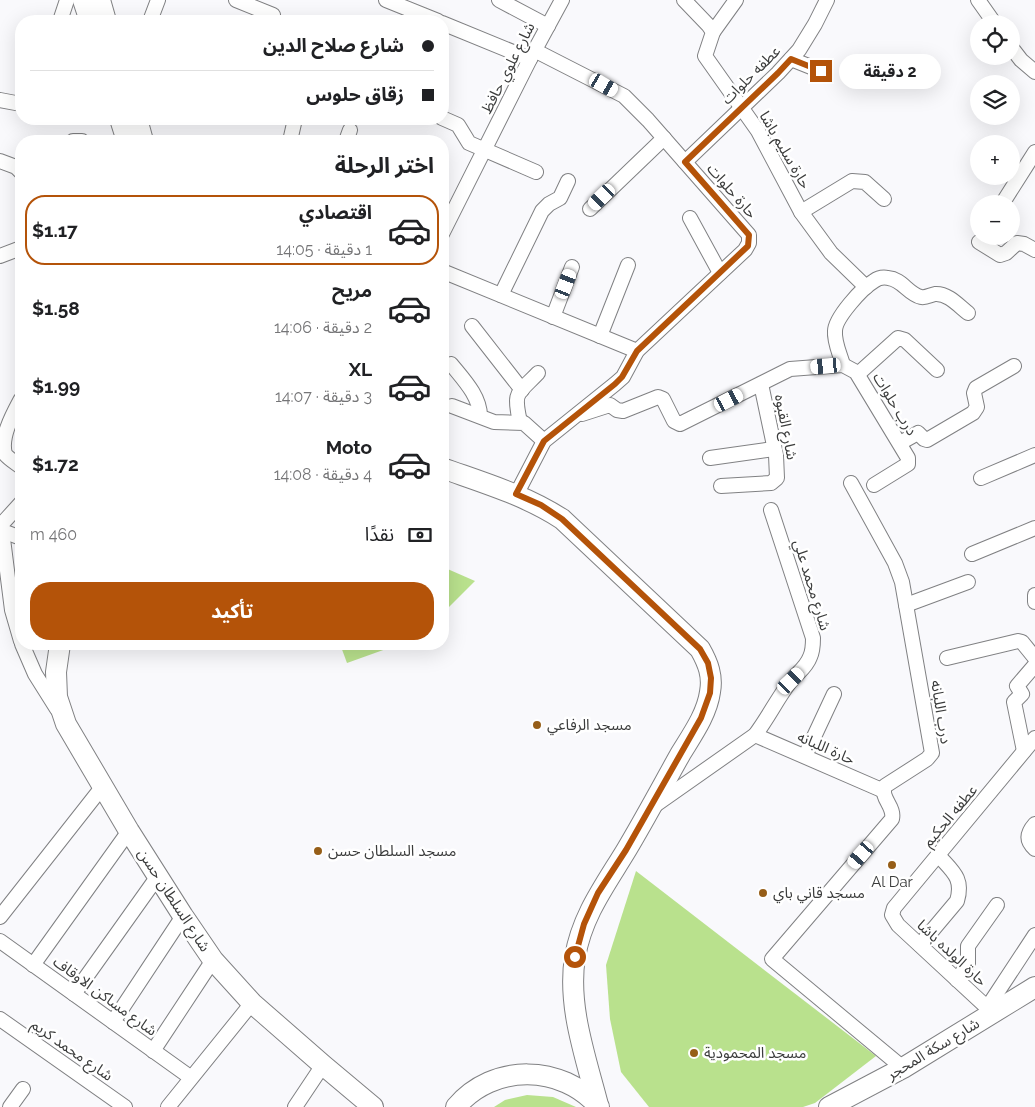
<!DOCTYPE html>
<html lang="ar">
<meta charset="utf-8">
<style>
:root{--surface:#fff;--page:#f2f2f2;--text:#202124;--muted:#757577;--line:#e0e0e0;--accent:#b45309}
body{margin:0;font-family:Raleway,"Noto Sans Arabic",sans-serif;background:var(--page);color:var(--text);direction:rtl;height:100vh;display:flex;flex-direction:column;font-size:19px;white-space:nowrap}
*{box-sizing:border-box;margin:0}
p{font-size:16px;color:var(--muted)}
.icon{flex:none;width:28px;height:28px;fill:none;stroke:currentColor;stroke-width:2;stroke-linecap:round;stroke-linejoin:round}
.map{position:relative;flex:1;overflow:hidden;direction:ltr}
.panel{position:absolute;left:15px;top:135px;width:434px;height:515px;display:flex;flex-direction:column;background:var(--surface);border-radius:20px;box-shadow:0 5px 20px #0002;direction:rtl}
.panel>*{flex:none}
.banner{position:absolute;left:15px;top:15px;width:434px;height:110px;border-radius:20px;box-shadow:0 5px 20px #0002;direction:rtl;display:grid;align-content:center;height:110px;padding:0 15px;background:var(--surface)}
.buttons{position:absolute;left:970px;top:15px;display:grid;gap:10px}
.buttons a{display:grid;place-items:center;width:50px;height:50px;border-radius:50%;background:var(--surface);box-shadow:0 5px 20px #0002;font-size:25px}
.end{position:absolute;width:22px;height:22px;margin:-11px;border:6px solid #b45309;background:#fff;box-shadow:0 0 0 2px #fff}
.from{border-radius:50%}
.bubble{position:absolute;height:35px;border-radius:18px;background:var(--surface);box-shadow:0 5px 20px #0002;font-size:16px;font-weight:700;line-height:35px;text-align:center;direction:rtl}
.car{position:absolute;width:15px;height:30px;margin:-15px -8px;border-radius:6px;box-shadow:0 0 4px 1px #0007;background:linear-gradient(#fff 24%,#345 0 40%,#fff 0 76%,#345 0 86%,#fff 0)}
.banner b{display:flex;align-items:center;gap:18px;height:48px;font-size:19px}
.banner b+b{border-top:1px solid var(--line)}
.banner i{width:12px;height:12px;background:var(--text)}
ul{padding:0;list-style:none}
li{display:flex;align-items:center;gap:15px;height:70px;margin:0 10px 8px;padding:0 5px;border:2px solid transparent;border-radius:20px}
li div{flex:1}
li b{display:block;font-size:19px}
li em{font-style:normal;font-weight:700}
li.selected{border-color:var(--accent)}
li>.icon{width:45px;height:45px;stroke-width:1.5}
h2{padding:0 15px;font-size:22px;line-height:60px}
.pay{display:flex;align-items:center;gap:12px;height:55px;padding:0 15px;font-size:19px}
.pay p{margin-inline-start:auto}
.action{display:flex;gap:10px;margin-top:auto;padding:10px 15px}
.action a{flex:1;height:58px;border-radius:20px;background:var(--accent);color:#fff;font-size:20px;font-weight:700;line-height:58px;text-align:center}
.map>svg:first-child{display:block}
.green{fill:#b9e18d}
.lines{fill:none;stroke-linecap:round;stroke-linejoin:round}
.street-casing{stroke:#808183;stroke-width:16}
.secondary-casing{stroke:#808183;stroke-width:22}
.street{stroke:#fff;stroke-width:14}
.secondary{stroke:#fff;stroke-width:20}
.route{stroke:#b45309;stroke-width:6}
.poi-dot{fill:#965e18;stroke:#fff;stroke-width:2}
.labels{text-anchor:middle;stroke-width:5;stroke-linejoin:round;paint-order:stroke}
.street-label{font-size:15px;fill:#3b3c3c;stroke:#fff}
.poi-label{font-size:15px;fill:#3b3c3c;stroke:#fff;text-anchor:start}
</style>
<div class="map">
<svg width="1035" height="1107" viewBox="0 0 1035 1107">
<rect width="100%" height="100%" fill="#f9f9fc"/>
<g class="green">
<polygon points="443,567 475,581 443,613"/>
<polygon points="340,644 400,644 347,663"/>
<polygon points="636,871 876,1056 815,1103 803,1107 649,1107 621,1072 610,1019 606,965"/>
<polygon points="527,1095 553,1097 576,1107 494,1107 505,1100"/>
</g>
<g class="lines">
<g class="street-casing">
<g id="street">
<polyline points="236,0 273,15"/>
<polyline points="386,0 438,21"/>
<polyline points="499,0 548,26"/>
<polyline points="684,0 709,26 713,32 705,56 758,131 801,212 831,253 866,287"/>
<polyline points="978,0 995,24"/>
<polyline points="60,21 67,0"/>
<polyline points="150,21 158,0"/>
<polyline points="442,23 530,59"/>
<polyline points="713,32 736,0"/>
<polyline points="1011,47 1021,60 1035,72"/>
<polyline points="791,59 821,71"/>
<polyline points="0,100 21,104"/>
<polyline points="442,118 458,125 469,143 536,172"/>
<polyline points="73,141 82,141"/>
<polyline points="290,141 295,119"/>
<polyline points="346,141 350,130"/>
<polyline points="0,161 16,167 21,172"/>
<polyline points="685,162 778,73 799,50 815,24 827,0"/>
<polyline points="1002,204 1035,152"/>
<polyline points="590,209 664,138"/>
<polyline points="801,212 852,181 865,182 884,199"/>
<polyline points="690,218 720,273"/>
<polyline points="442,234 530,59 562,0"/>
<polyline points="979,242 1000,255 1006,253 1017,243 1024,244 1035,250"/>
<polyline points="0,256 21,248"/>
<polyline points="442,271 637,351"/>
<polyline points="501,295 542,211 549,204 560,198 568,181"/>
<polyline points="553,317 572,267"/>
<polyline points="472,326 522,390"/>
<polyline points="600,336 628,265"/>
<path d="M451,364c12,15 29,32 29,52"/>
<path d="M843,365c-3,-11 -9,-23 -8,-34 0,-13 27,-43 39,-50 4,-3 9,-4 14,-3 14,1 20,16 33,19 5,1 9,-2 14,-3 13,-1 24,12 33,19"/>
<polyline points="858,374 898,338 905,340 937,370"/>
<path d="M21,399c-8,15 -21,38 -16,55 4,5 11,9 16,13"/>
<polyline points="452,406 494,422 524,423 544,441"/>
<polyline points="582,414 610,405 617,410 623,411 658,397 663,399 674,421 680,424 790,369 843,365 856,372 908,458 908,464 874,485"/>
<path d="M520,422c-7,-31 -3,-27 18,-49"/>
<polyline points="900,443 918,433 924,439 927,440 973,413 977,407 974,393 976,388 1014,366"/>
<polyline points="710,458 774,449"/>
<polyline points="981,478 1035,455"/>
<path d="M851,483l44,80 7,19 30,171 -5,6 -42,27c-5,13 10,20 7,33l-120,140 131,109"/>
<polyline points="721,486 771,483 777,478 776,455 761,384"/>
<polyline points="516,495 544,441 615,384 623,377 637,351 745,250 749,243 749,235 648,120 624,96 534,50"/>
<polyline points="0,526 21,503"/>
<polyline points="0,530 21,538"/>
<polyline points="2,531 12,610 21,641"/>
<polyline points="972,554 1035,528"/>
<polyline points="1035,595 1035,602"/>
<polyline points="906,605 968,582"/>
<polyline points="22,644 35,674 57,709"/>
<polyline points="947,658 1018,641 1022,642 1035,658"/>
<polyline points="755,735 884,791"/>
<polyline points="1024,751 1014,702 1022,694 1017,686 1035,665"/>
<polyline points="805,756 834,694"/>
<path d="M654,806l101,-71c13,-17 22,-36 35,-53 7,-9 16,-14 20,-25 3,-6 3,-12 3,-19l-42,-128"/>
<path d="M1035,824c-8,9 -10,16 0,25"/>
<polyline points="0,917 103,786"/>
<polyline points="0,941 190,1077"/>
<path d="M920,945l37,-44c7,-23 -5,-30 -19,-46"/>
<polyline points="33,965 129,831"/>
<polyline points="957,980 968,964 968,946 997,905"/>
<polyline points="74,994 158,876"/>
<polyline points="987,1008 1035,935"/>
<polyline points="993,1013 898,925 892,915 894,908 1035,738"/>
<polyline points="0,1019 125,1107"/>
<polyline points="113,1022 183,916"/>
<polyline points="153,1051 213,960"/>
<polyline points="10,1107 23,1089"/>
<polyline points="168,1107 252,1003"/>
<polyline points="295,1107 323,1065"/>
</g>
</g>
<g class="secondary-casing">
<g id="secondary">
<polyline points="83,0 90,21"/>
<polyline points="100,0 106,21"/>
<polyline points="120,119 127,141"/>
<polyline points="137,119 143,141"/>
<path d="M442,468c42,15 83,27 120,51l138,130c8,14 13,27 10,43 -3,22 -18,43 -29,61 -18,32 -35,64 -54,96 -21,35 -45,66 -52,108 -8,49 11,101 23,148"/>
<polyline points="60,644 56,672 57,697 66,724 129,831 183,916 213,960 252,1003 323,1065 373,1107"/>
<path d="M456,1107c37,-44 106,-43 143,0"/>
<polyline points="829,1107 903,1068 1035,987"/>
</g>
</g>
<use href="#street" class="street"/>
<use href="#secondary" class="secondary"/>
</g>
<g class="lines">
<polyline class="route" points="575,957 584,924 598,893 626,850 701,718 710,693 711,678 708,663 700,649 562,519 541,505 516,494 544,441 615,384 622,377 637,351 748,246 749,235 685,162 778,73 791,59 821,71"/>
</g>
<g class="poi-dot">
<circle cx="537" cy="725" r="5"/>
<circle cx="318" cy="851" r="5"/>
<circle cx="892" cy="865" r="5"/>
<circle cx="763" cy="893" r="5"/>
<circle cx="694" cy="1053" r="5"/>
</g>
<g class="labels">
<g class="street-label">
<text transform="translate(508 68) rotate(-63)" y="5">شارع علوي حافظ</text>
<text transform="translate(751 75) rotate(-45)" y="5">عطفه حلوات</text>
<text transform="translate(785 150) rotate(60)" y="5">حارة سليم باشا</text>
<text transform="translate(732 191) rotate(49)" y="5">حارة حلوات</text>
<text transform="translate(895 404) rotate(59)" y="5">درب حلوات</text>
<text transform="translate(786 427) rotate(79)" y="5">شارع القبوه</text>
<text transform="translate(812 585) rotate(73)" y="5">شارع محمد علي</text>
<text transform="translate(941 712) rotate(81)" y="5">درب اللبانه</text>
<text transform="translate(826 748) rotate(24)" y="5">حارة اللبانه</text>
<text transform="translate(950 816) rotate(-50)" y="5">عطفه الحكيم</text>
<text transform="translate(174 900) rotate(57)" y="5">شارع السلطان حسن</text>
<text transform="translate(952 953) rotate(43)" y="5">حارة الولده باشا</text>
<text transform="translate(105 996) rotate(36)" y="5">شارع مساكن الاوقاف</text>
<text transform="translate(933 1049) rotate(-31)" y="5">شارع سكة المحجر</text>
<text transform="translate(72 1050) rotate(35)" y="5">شارع محمد كريم</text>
</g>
<g class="poi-label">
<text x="547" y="730">مسجد الرفاعي</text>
<text x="328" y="856">مسجد السلطان حسن</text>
<text x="892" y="887" text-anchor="middle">Al Dar</text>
<text x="773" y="898">مسجد قاني باي</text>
<text x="704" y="1058">مسجد المحمودية</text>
</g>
</g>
</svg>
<div class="buttons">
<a><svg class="icon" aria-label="locate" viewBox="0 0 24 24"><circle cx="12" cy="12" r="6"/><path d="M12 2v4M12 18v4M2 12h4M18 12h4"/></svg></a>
<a><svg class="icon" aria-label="layers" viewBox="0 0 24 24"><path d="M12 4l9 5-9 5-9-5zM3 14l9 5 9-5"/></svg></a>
<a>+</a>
<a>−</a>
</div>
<i class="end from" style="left:575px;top:957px"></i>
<i class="end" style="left:821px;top:71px"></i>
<div class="bubble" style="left:839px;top:54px;width:102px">2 دقيقة</div>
<i class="car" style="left:604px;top:85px;rotate:120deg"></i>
<i class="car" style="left:602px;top:197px;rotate:226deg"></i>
<i class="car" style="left:566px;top:284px;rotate:21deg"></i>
<i class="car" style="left:826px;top:366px;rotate:265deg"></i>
<i class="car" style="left:729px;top:400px;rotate:63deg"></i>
<i class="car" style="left:791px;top:681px;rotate:45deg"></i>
<i class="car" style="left:861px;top:855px;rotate:221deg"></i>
<div class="banner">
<b><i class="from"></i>شارع صلاح الدين</b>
<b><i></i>زقاق حلوس</b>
</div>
<section class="panel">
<h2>اختر الرحلة</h2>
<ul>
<li class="selected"><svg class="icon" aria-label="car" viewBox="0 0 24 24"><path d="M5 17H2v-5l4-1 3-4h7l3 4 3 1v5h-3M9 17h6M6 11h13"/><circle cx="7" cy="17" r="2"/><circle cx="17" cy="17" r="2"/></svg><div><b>اقتصادي</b><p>1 دقيقة · 14:05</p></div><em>$1.17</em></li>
<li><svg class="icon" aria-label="car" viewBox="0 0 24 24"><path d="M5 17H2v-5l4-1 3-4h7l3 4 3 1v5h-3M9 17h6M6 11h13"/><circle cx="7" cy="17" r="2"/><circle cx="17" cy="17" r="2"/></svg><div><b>مريح</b><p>2 دقيقة · 14:06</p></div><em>$1.58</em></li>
<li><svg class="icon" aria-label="car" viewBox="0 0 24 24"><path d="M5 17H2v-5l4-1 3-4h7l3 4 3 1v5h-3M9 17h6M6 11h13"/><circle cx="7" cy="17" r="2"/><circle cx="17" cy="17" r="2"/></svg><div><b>XL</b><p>3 دقيقة · 14:07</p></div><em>$1.99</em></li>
<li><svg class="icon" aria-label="car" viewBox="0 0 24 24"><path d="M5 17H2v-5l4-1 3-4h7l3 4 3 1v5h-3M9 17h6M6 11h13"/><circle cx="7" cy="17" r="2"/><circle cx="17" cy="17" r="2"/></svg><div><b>Moto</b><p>4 دقيقة · 14:08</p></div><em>$1.72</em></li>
</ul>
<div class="pay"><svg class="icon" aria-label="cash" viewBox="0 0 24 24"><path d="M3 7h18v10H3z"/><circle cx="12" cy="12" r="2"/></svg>نقدًا<p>460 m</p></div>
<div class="action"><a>تأكيد</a></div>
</section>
</div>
